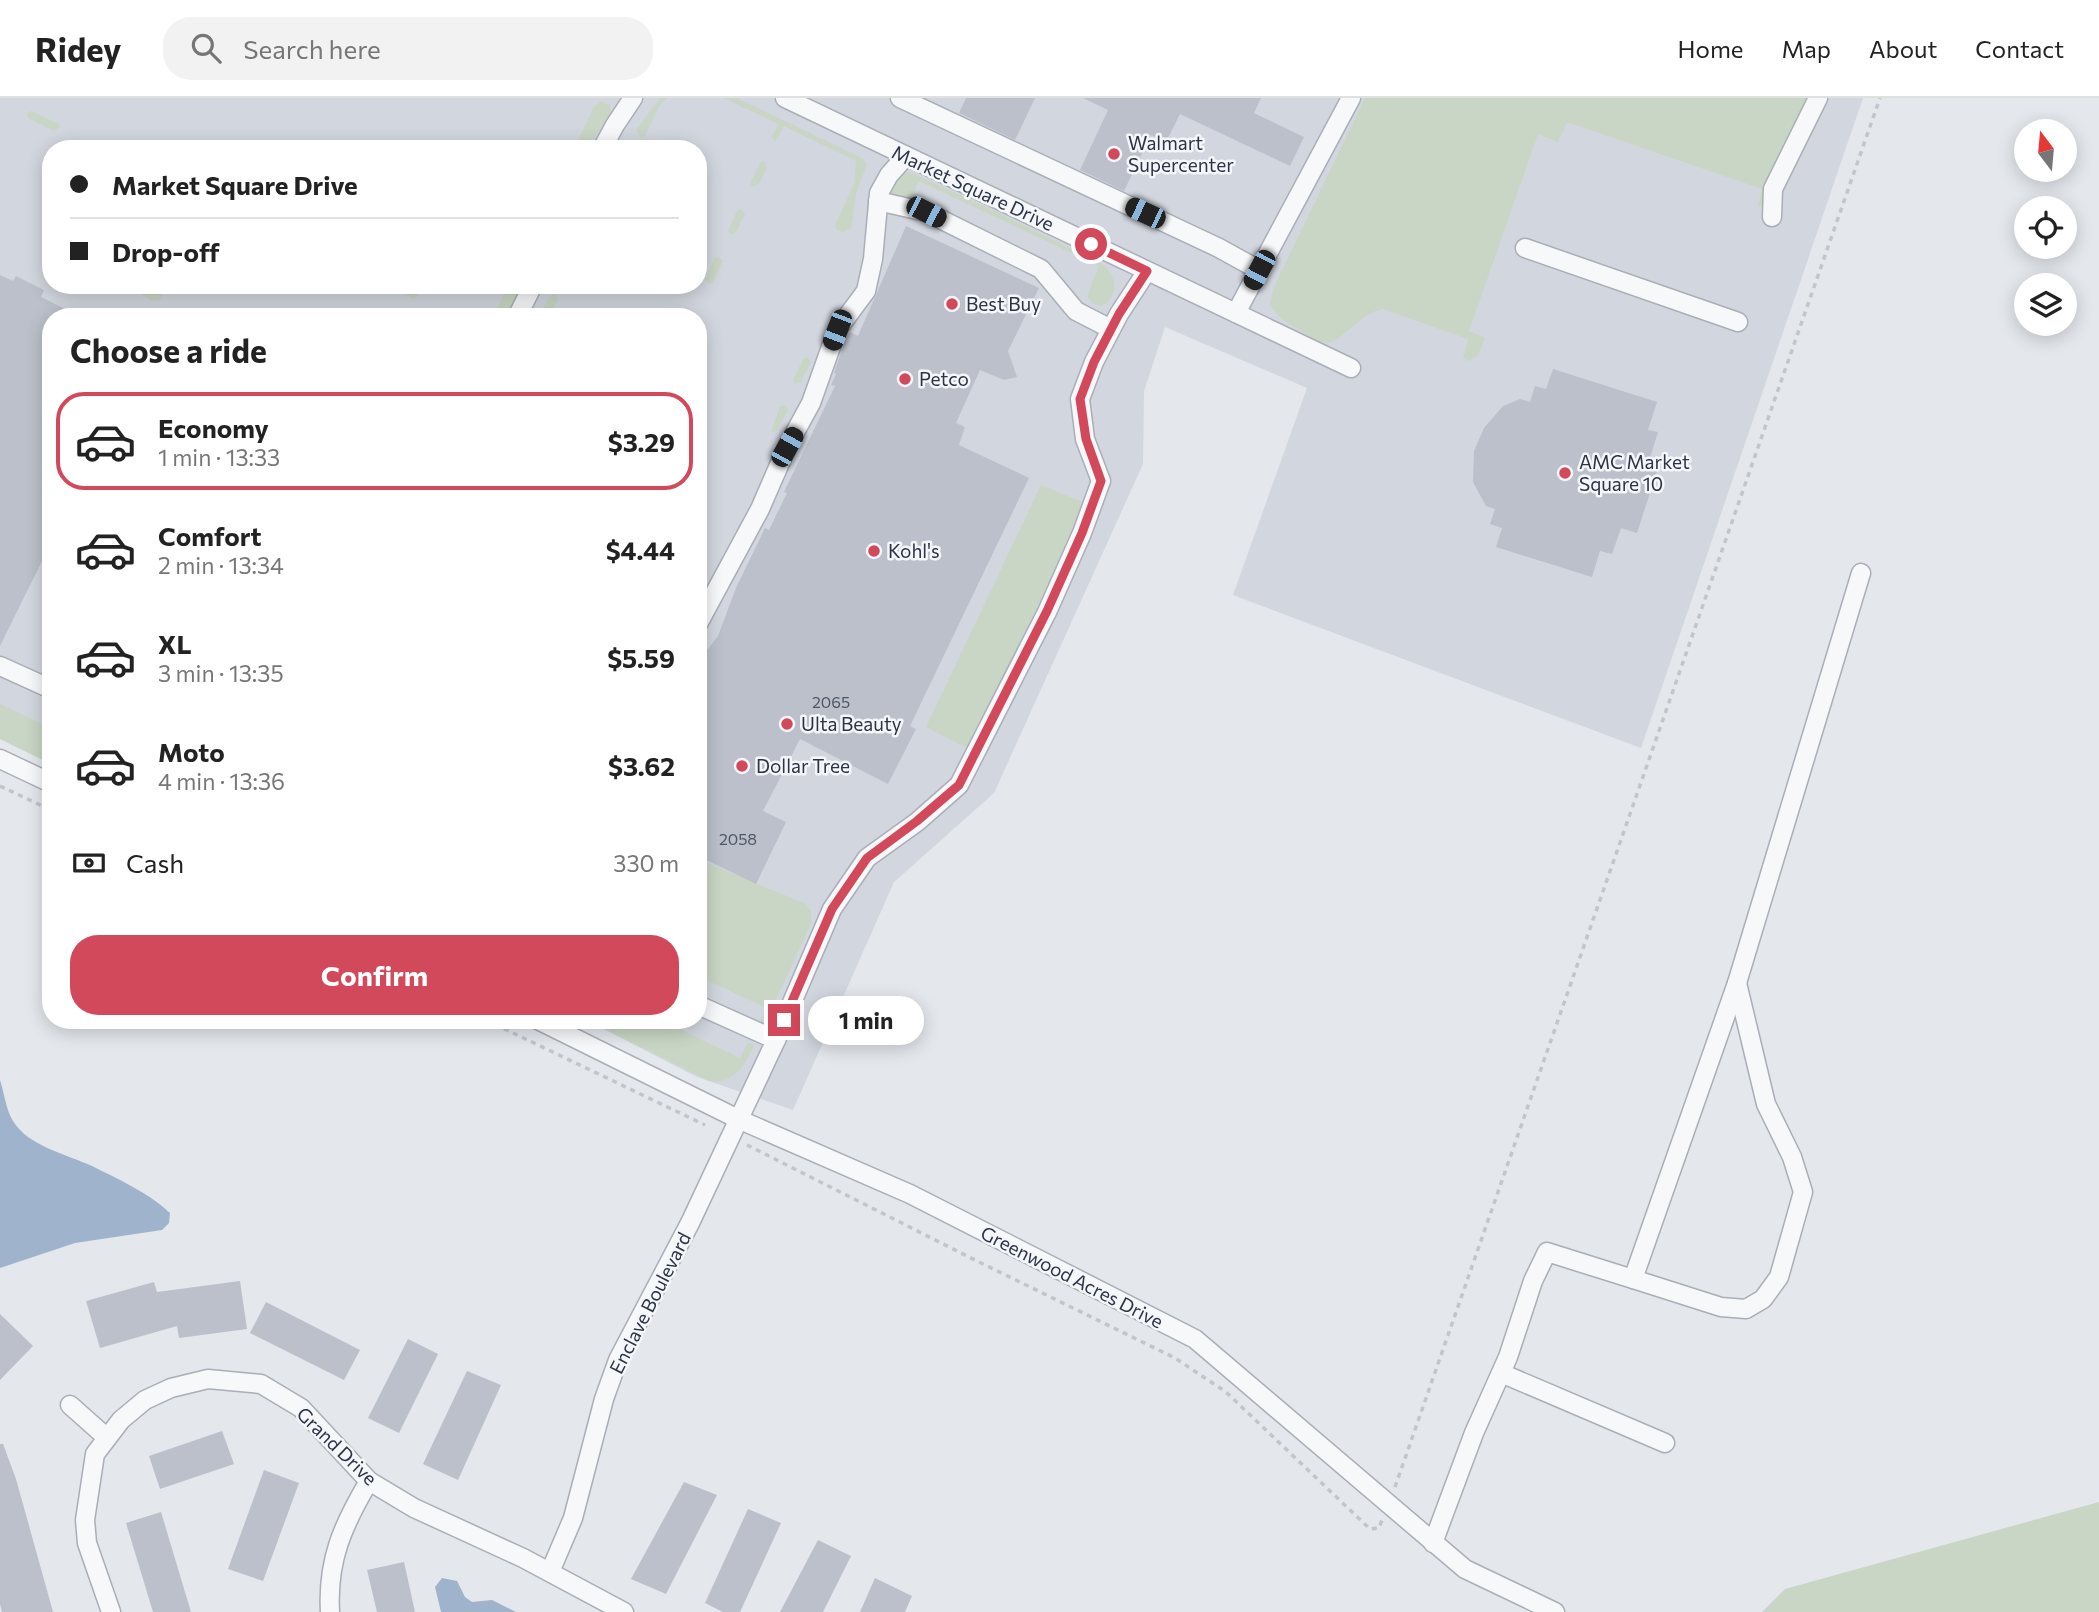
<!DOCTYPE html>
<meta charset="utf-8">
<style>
:root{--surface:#fff;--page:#f2f2f2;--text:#222;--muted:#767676;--line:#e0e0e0;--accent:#d1495b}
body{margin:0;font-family:Commissioner,sans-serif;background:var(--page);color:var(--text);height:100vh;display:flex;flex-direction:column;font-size:26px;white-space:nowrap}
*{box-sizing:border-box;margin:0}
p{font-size:23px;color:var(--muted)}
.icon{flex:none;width:38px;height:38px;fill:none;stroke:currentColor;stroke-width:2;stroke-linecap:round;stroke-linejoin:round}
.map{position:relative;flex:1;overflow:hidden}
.sheet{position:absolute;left:42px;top:210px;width:665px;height:721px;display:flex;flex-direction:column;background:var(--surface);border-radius:28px;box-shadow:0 4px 18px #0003}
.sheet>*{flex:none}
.top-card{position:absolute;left:42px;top:42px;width:665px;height:154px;border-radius:28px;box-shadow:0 4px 18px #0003;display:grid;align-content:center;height:154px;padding:0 28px;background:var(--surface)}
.needle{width:46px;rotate:344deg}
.fabs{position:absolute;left:2014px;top:21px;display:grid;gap:14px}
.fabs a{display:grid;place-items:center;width:63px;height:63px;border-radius:50%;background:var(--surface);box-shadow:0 4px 18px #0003;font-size:35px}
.end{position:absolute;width:32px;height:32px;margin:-16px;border:9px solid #d1495b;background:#fff;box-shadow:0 0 0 4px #fff}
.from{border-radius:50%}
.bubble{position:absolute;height:49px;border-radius:24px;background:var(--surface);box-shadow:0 4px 18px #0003;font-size:23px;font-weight:700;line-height:49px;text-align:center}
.car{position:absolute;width:21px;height:42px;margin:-21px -10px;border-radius:9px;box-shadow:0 0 5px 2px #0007;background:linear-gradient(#222 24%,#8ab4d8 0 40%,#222 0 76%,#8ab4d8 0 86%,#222 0)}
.top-card b{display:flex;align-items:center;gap:24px;height:66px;font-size:26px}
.top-card b+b{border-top:2px solid var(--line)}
.top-card i{width:18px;height:18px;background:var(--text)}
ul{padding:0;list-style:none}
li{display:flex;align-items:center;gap:21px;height:98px;margin:0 14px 10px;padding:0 14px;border:4px solid transparent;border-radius:28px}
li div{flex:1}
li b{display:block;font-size:26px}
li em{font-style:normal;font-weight:700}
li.selected{border-color:var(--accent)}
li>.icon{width:63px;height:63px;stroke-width:1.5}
h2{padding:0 28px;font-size:32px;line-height:84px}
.pay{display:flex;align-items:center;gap:18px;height:77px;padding:0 28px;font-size:26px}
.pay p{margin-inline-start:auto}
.action{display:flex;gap:14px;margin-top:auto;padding:14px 28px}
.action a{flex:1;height:80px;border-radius:28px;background:var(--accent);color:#fff;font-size:28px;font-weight:700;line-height:80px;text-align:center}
header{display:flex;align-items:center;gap:42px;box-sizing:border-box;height:98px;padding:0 35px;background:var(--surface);border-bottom:2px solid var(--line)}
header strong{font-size:33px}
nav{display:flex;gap:38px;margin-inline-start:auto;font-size:24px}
.search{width:490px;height:63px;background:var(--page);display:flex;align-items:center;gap:18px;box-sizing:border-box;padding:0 24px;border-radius:28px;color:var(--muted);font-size:26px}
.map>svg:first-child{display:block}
.built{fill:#d2d6de;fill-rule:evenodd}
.green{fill:#c9d6c5}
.water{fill:#9fb4cc}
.building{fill:#bbc0ca}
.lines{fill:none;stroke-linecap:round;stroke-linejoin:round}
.minor-casing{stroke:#a9aeb7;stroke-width:21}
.path{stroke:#c2c5cb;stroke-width:3.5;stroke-dasharray:5 5;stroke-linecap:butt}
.minor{stroke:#f7f8fa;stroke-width:18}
.route{stroke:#d1495b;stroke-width:9}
.poi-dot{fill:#d1495b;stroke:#f4f6f9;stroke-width:2.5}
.labels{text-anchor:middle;stroke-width:5;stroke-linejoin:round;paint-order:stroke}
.number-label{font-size:16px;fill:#4f5766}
.poi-label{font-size:19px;fill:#2b3445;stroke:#f4f6f9;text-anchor:start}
.street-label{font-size:19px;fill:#2b3445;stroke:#f4f6f9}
</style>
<header>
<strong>Ridey</strong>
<div class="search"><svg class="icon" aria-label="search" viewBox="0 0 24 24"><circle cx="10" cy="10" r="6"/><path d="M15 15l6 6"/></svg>Search here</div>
<nav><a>Home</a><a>Map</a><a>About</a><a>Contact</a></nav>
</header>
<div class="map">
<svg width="2099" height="1514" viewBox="0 0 2099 1514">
<rect width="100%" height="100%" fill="#e4e7ec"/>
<path class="built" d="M0,0h1863l-222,650 -408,-153 74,-207 -142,-61 -21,64 -1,73 -149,329 -100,89 -101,228 -96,-33 -111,-57h112v-703h-647v447l-51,-25zM51,51h647v136h-647z"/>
<g class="green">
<polygon points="660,0 667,0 660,7 645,38 640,39 636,32"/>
<polygon points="724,0 737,0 864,61 867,67 856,95 851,130 843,134 837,132 835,127 854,86 856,63 784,28 775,44 772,39 778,26"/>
<path d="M1365,0h451l-48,104 -5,5 -5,-1 4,-17 -195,-67 -9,20 -20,-8 -69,197 16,7 -7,17 -8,6 -7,-3 5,-19 -85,-30c-23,4 -42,33 -55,34 -10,0 -21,-9 -30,-14 -13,-7 -21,-12 -28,-25l3,-15z"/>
<polygon points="601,3 610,7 611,14 587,51 574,51 594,9"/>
<polygon points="31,13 59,26 60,29 54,33 28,20 27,16"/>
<polygon points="764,63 767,69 759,86 753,89 750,86 760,65"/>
<path d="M903,73l13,4c49,22 98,45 146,69 13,7 32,12 43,23 14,13 12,30 -4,39l-9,-3 -5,-7 12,-30 -180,-85 -8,17 -19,-3 -5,-10z"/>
<polygon points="741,111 745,116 736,134 731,137 728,133 737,113"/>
<polygon points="719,159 723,163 713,184 709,186 705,181 715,160"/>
<polygon points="127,187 142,187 162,197 160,202 152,203"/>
<polygon points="387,187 403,187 418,194 419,197 413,201"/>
<polygon points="508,187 522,187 506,219 493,219"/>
<polygon points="552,197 556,197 558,201 550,219 539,219 549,199"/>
<polygon points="807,259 811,264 801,284 795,286 793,282 803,261"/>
<polygon points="784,307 788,312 777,333 771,334 780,309"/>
<polygon points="1041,387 1087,406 969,651 926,629"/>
<polygon points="0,606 51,630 51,666 0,641"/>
<polygon points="698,761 806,806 811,814 811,826 764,928 759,926 766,910 698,878"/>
<path d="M586,922h75l79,38 7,-14 4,-1 3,3c-10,20 -19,38 -45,35z"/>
<polygon points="2099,1404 2099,1514 1762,1514 1785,1491"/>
</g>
<g class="water">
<path d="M0,982c4,12 6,30 13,41 15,25 53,33 79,45 26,13 57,27 78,47l-1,10 -7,7 -87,13 -75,25z"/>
<polygon points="442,1480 457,1483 465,1499 472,1504 492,1502 516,1514 441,1514 435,1489"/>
</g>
<g class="building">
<polygon points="966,0 1035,0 1015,42 959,15"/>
<polygon points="1083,0 1261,0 1254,15 1304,39 1290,68 1180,16 1166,44 1151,37 1124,93 1080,72 1108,12"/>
<polygon points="906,128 1039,190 1008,253 1017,279 1004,282 980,272 956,325 965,329 959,347 1029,380 910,628 916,631 888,686 800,641 763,713 786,724 756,786 698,758 698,569 705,555 718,538 736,490 765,430 769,432 787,395 784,394 835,288 831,287 836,276 834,275 847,237 850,234 858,238"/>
<polygon points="0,177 13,183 16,178 44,192 41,199 81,219 51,219 51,465 43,461 0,548"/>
<polygon points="1553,271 1657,304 1648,332 1658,334 1649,363 1659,367 1637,435 1621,430 1612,456 1600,453 1592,479 1496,449 1502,430 1490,426 1495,411 1486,408 1473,384 1474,353 1484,330 1503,308 1520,301 1530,304 1535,288 1546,291"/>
<polygon points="240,1183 247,1231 179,1240 177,1228 100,1250 86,1203 154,1184 157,1194"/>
<polygon points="266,1204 360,1252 344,1282 250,1235"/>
<polygon points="0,1216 33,1248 0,1282"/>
<polygon points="408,1241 438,1256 399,1335 368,1320"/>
<polygon points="467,1273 501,1287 458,1382 423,1366"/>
<polygon points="222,1333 234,1366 160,1391 149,1358"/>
<polygon points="0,1346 3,1346 16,1381 53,1514 2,1514 0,1506"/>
<polygon points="264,1372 299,1385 263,1483 228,1471"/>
<polygon points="684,1384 717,1397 666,1496 631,1481"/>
<polygon points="748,1411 781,1425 740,1514 723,1514 705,1505"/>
<polygon points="161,1414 191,1514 153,1514 126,1425"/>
<polygon points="818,1442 851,1458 823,1514 780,1514"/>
<polygon points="404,1464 415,1514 377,1514 367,1472"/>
<polygon points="875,1480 912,1498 905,1514 860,1514"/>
</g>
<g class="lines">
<g class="minor-casing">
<g id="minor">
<polyline points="785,0 1351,270"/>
<polyline points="900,0 1219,150 1259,172"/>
<polyline points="602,51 615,27 633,0"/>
<polyline points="878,103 926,114 1041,171 1076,213 1111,231"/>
<polyline points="1772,119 1773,91 1818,0"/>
<polyline points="1525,150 1738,224"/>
<polyline points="1236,215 1351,0"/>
<polyline points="517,219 533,187"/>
<polyline points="698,526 760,411 787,349 811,305 837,232 866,193 873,161 879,95 889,77 906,58"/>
<polyline points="0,568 51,591"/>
<polyline points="0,661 51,685"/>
<polyline points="698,907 776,942"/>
<polyline points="538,922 738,1021 910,1096 1195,1241 1465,1471 1555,1514"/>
<polyline points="1633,1181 1721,1209 1746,1211 1763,1201 1779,1179 1803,1094 1792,1059 1766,1006 1737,885"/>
<polyline points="1501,1275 1665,1345"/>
<polyline points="70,1307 106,1339"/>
<polyline points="1433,1445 1474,1335 1508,1259 1533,1183 1547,1154 1633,1181 1737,885 1861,475"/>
<polyline points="550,1474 573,1420 604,1301 618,1262 690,1125 776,942 832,811 867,760 917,724 959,687 1047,514 1082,435 1101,383 1085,341 1080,301 1094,264 1119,216 1147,173"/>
<polyline points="111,1514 87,1445 85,1422 95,1356 121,1322 145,1302 171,1290 208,1281 261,1286 301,1310 369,1383 414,1410 523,1460 624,1514"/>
<path d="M330,1514c-3,-52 13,-87 39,-131"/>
</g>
</g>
<g class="path">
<polyline points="0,688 51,712"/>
<polyline points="486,922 705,1027"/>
<polyline points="747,1047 975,1162 1175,1260 1226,1294 1370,1431 1379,1430 1382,1422"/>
<polyline points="1395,1389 1880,0"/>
</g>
<use href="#minor" class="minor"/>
</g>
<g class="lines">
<polyline class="route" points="784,922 832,811 867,760 917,723 959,687 1047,513 1082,435 1101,383 1086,341 1080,301 1094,264 1119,216 1147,173 1091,146"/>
</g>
<g class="poi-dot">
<circle cx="1114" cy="56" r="7"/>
<circle cx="952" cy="206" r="7"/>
<circle cx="905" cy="281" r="7"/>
<circle cx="1565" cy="375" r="7"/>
<circle cx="874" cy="453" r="7"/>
<circle cx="787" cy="626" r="7"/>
<circle cx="742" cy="668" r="7"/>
</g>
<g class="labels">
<g class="number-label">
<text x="831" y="610">2065</text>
<text x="738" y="747">2058</text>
</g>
<g class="poi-label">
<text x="1128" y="52">Walmart<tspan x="1128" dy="22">Supercenter</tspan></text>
<text x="966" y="213">Best Buy</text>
<text x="919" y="288">Petco</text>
<text x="1579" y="371">AMC Market<tspan x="1579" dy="22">Square 10</tspan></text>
<text x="888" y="460">Kohl's</text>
<text x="801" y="633">Ulta Beauty</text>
<text x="756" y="675">Dollar Tree</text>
</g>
<g class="street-label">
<text transform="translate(973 90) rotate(25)" y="7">Market Square Drive</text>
<text transform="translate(1072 1179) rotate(27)" y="7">Greenwood Acres Drive</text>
<text transform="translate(650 1205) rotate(-63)" y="7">Enclave Boulevard</text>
<text transform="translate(337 1348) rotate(44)" y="7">Grand Drive</text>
</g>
</g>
</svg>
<div class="fabs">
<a><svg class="needle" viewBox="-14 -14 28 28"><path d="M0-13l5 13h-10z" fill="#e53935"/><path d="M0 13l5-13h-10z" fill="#767676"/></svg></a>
<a><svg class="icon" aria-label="locate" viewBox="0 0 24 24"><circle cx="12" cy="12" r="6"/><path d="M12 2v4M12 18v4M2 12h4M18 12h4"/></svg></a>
<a><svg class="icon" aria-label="layers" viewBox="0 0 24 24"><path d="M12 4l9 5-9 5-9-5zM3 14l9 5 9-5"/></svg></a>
</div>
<i class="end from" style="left:1091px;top:146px"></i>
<i class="end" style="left:784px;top:922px"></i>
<div class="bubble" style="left:808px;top:898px;width:116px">1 min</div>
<i class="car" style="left:926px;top:114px;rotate:117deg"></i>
<i class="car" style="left:1145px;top:115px;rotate:295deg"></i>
<i class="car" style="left:1259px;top:172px;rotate:208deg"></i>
<i class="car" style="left:837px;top:232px;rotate:201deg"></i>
<i class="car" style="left:787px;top:349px;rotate:29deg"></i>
<div class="top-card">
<b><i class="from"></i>Market Square Drive</b>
<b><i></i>Drop-off</b>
</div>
<section class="sheet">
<h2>Choose a ride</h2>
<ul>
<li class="selected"><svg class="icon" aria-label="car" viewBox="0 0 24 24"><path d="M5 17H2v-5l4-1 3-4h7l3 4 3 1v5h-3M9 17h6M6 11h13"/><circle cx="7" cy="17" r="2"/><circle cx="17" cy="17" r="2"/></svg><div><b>Economy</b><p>1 min · 13:33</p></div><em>$3.29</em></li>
<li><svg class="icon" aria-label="car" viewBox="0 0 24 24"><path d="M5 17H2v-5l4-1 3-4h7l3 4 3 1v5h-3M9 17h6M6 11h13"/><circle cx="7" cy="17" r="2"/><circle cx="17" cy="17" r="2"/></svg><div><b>Comfort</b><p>2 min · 13:34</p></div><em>$4.44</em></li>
<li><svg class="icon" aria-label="car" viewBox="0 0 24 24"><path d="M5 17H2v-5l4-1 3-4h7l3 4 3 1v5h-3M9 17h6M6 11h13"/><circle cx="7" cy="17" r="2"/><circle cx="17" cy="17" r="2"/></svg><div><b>XL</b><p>3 min · 13:35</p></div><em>$5.59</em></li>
<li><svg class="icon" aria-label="car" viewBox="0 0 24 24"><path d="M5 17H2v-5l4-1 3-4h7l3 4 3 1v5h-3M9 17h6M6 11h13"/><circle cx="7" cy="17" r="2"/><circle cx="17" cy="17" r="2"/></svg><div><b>Moto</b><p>4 min · 13:36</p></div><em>$3.62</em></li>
</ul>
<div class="pay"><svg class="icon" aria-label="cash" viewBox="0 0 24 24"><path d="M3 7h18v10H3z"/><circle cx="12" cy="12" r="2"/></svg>Cash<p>330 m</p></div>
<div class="action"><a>Confirm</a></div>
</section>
</div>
